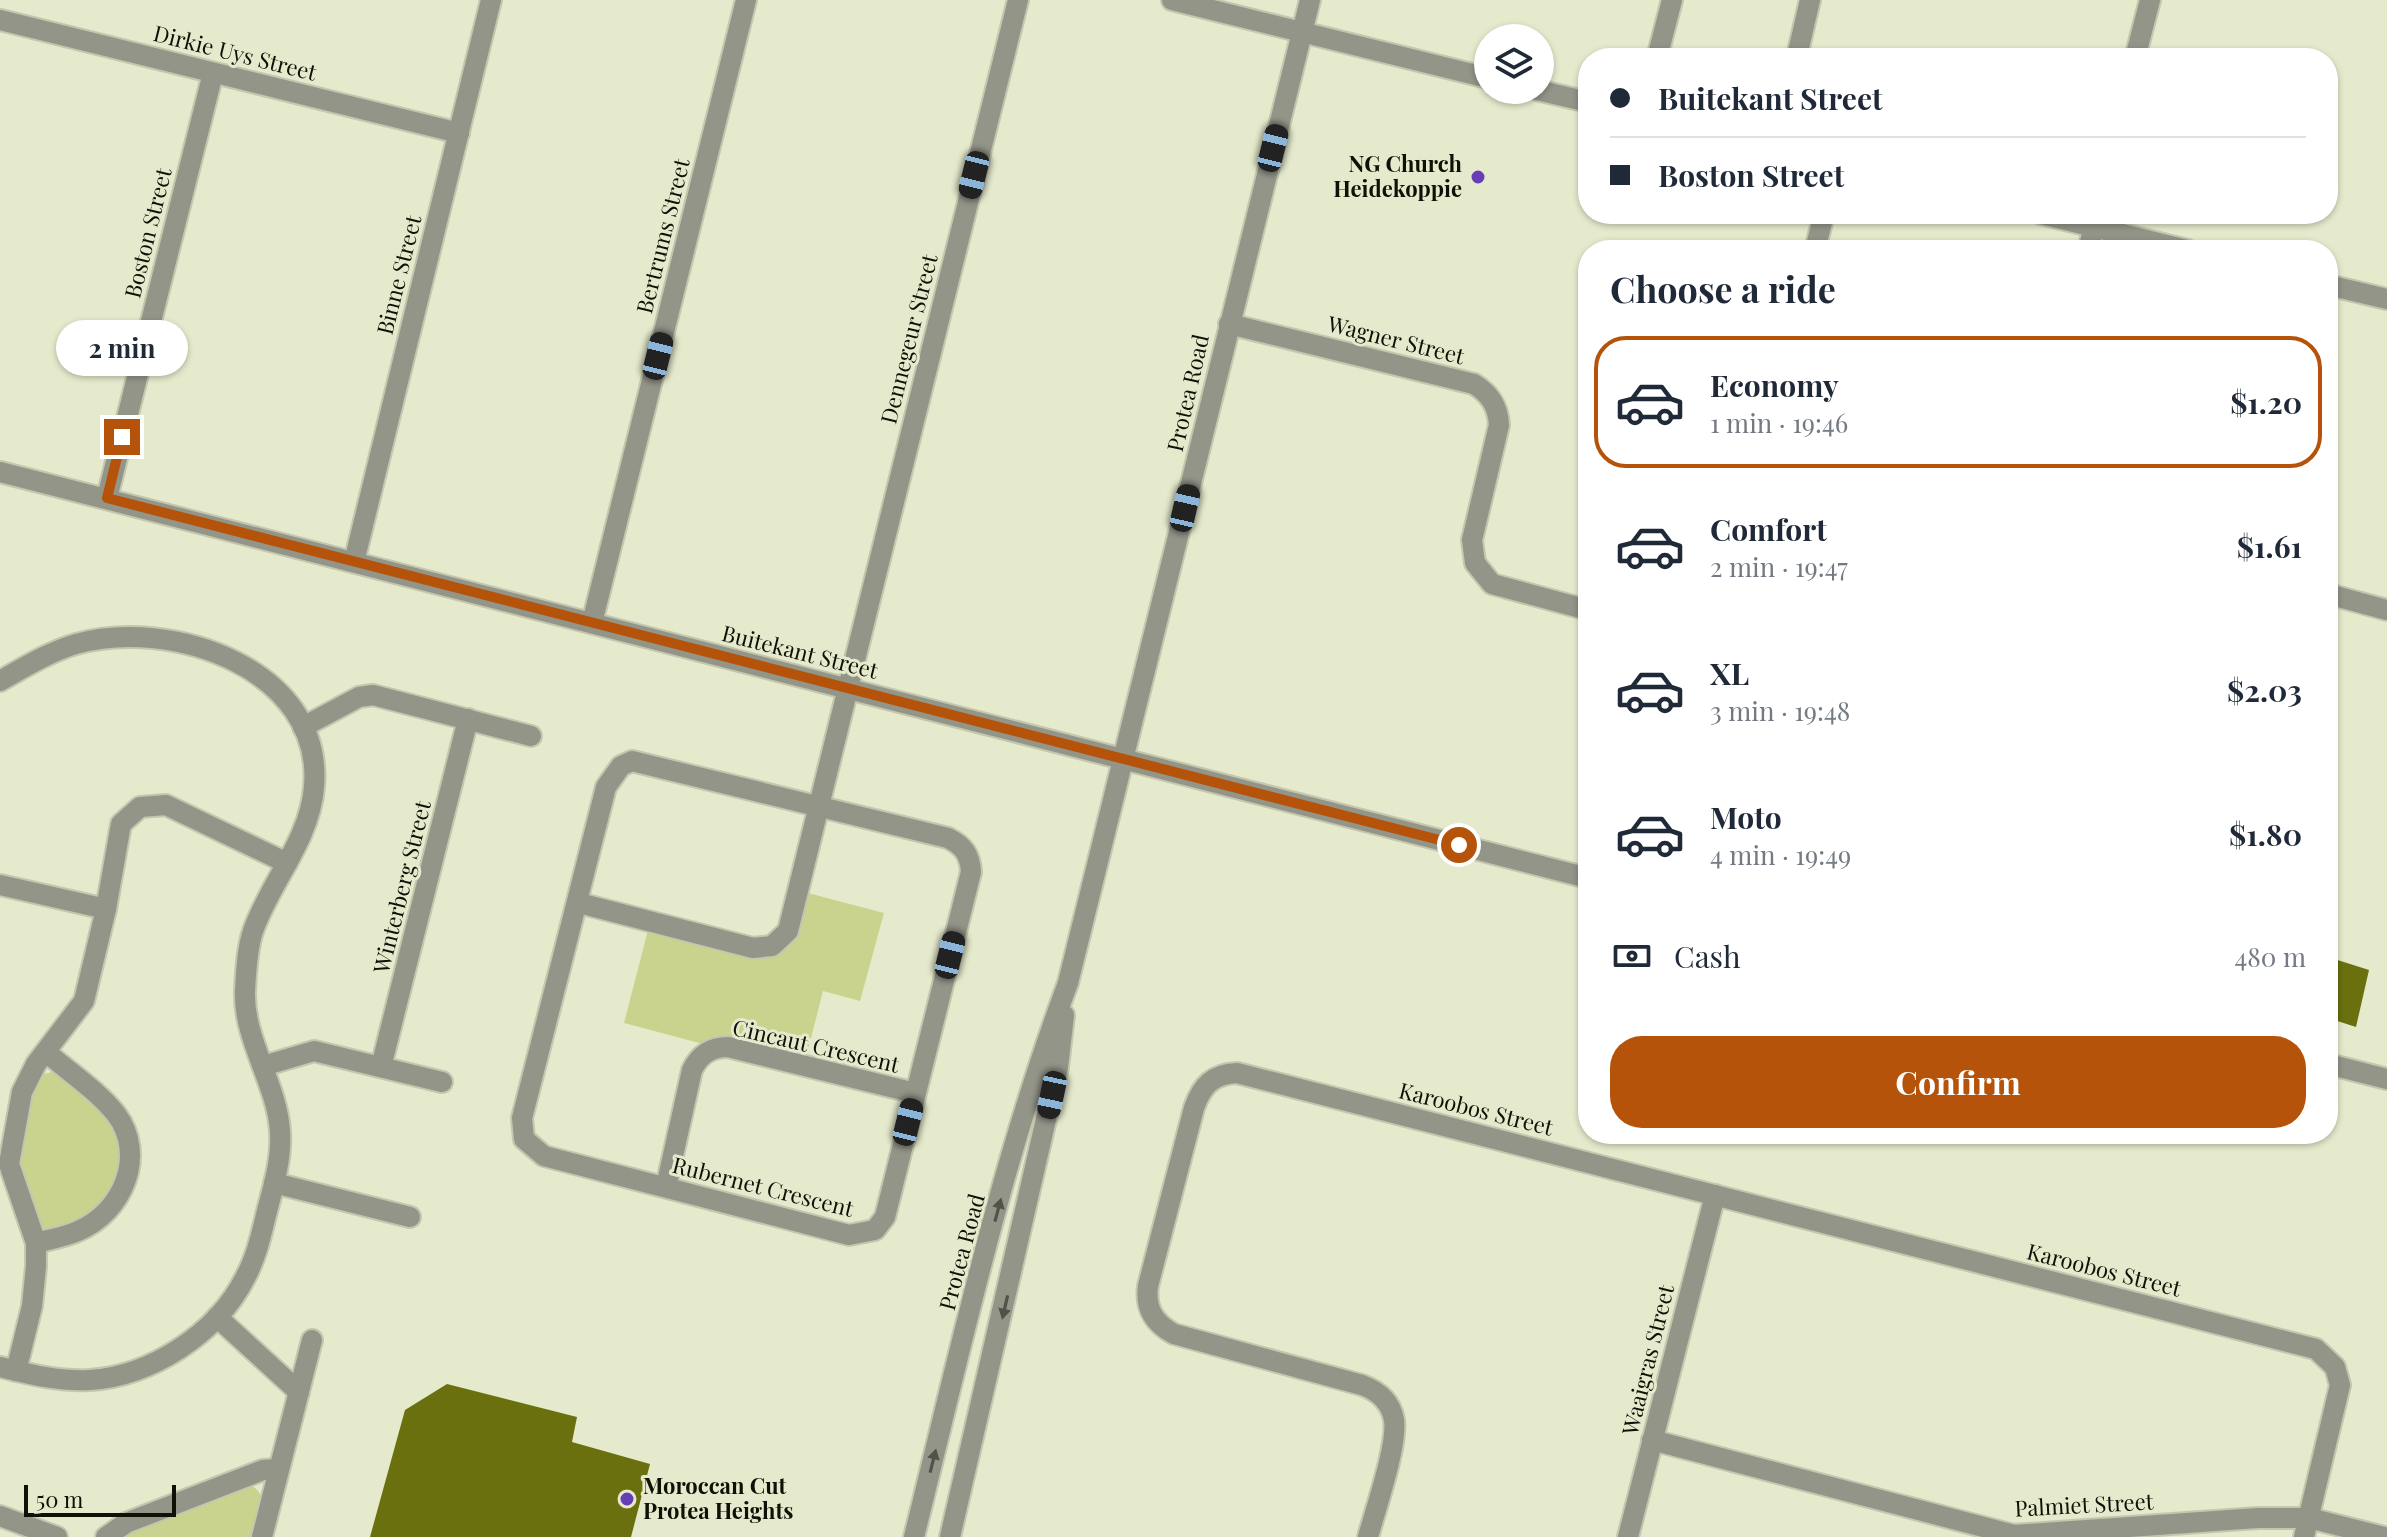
<!DOCTYPE html>
<meta charset="utf-8">
<style>
:root{--surface:#fff;--page:#f2f2f3;--text:#1f2937;--muted:#747a83;--line:#e0e1e3;--accent:#b45309}
body{margin:0;font-family:"Playfair Display",serif;background:var(--page);color:var(--text);height:100vh;display:flex;flex-direction:column;font-size:30px;white-space:nowrap}
*{box-sizing:border-box;margin:0}
p{font-size:26px;color:var(--muted)}
.icon{flex:none;width:44px;height:44px;fill:none;stroke:currentColor;stroke-width:2;stroke-linecap:round;stroke-linejoin:round}
.map{position:relative;flex:1;overflow:hidden}
.details{position:absolute;left:1578px;top:240px;width:760px;height:904px;display:flex;flex-direction:column;background:var(--surface);border-radius:32px;box-shadow:0 2px 6px #0004}
.details>*{flex:none}
.top-card{position:absolute;left:1578px;top:48px;width:760px;height:176px;border-radius:32px;box-shadow:0 2px 6px #0004;display:grid;align-content:center;height:176px;padding:0 32px;background:var(--surface)}
.buttons{position:absolute;left:1474px;top:24px;display:grid;gap:16px}
.buttons a{display:grid;place-items:center;width:80px;height:80px;border-radius:50%;background:var(--surface);box-shadow:0 2px 6px #0004;font-size:40px}
.scale{position:absolute;left:24px;bottom:20px;width:152px;box-sizing:border-box;padding-left:8px;border:4px solid #0f1006;border-top:0;font-size:22px;line-height:28px;white-space:nowrap;color:#0f1006;-webkit-text-stroke:6px #e6eacd;paint-order:stroke}
.end{position:absolute;width:36px;height:36px;margin:-18px;border:10px solid #b45309;background:#fff;box-shadow:0 0 0 4px #fff}
.from{border-radius:50%}
.bubble{position:absolute;height:56px;border-radius:28px;background:var(--surface);box-shadow:0 2px 6px #0004;font-size:26px;font-weight:700;line-height:56px;text-align:center}
.car{position:absolute;width:24px;height:48px;margin:-24px -12px;border-radius:10px;box-shadow:0 0 6px 2px #0007;background:linear-gradient(#222 24%,#8ab4d8 0 40%,#222 0 76%,#8ab4d8 0 86%,#222 0)}
.top-card b{display:flex;align-items:center;gap:28px;height:76px;font-size:30px}
.top-card b+b{border-top:2px solid var(--line)}
.top-card i{width:20px;height:20px;background:var(--text)}
ul{padding:0;list-style:none}
li{display:flex;align-items:center;gap:24px;height:132px;margin:0 16px 12px;padding:0 16px;border:4px solid transparent;border-radius:32px}
li div{flex:1}
li b{display:block;font-size:30px}
li em{font-style:normal;font-weight:700}
li.current{border-color:var(--accent)}
li>.icon{width:72px;height:72px;stroke-width:1.5}
h2{padding:0 32px;font-size:36px;line-height:96px}
.pay{display:flex;align-items:center;gap:20px;height:88px;padding:0 32px;font-size:30px}
.pay p{margin-inline-start:auto}
.primary-button{display:flex;gap:16px;margin-top:auto;padding:16px 32px}
.primary-button a{flex:1;height:92px;border-radius:32px;background:var(--accent);color:#fff;font-size:32px;font-weight:700;line-height:92px;text-align:center}
.map>svg:first-child{display:block}
.green{fill:#cad38d}
.building{fill:#69700d}
.lines{fill:none;stroke-linecap:round;stroke-linejoin:round}
.minor-casing{stroke:#c4c7ad;stroke-width:24}
.minor{stroke:#939589;stroke-width:20}
.oneway{fill:#515248}
.route{stroke:#b45309;stroke-width:10}
.poi-dot{fill:#673eb6;stroke:#e6eacd;stroke-width:3}
.labels{text-anchor:middle;stroke-width:6;stroke-linejoin:round;paint-order:stroke}
.street-label{font-size:22px;fill:#0f1006;stroke:#e6eacd}
.poi-label{font-size:22px;font-weight:bold;fill:#0f1006;stroke:#e6eacd;text-anchor:end}
</style>
<div class="map">
<svg width="2387" height="1537" viewBox="0 0 2387 1537">
<rect width="100%" height="100%" fill="#e6eacd"/>
<g class="green">
<polygon points="808,893 884,913 860,1001 823,991 806,1058 703,1044 624,1023 648,930 784,948 799,928"/>
<path d="M52,1072c13,4 24,17 34,26 15,13 28,24 34,44 12,39 -43,103 -80,86l-23,-63 12,-68 11,-22z"/>
<path d="M250,1485c21,9 8,34 4,52h-130l3,-5z"/>
</g>
<g class="building">
<polygon points="2328,957 2369,970 2356,1027 2328,1018"/>
<polygon points="447,1384 577,1417 572,1442 650,1464 631,1537 370,1537 405,1410"/>
</g>
<g class="lines">
<g class="minor-casing">
<g id="minor">
<polyline points="1172,0 1488,78"/>
<polyline points="0,20 459,133"/>
<polyline points="1797,56 1810,0"/>
<polyline points="1657,58 1672,0"/>
<polyline points="2135,58 2150,0"/>
<polyline points="1537,90 1588,102"/>
<polyline points="2041,214 2187,250"/>
<polyline points="1815,250 1824,214"/>
<polyline points="2088,250 2097,215"/>
<polyline points="2328,285 2387,299"/>
<path d="M1229,324l245,60c16,10 24,22 25,41l-27,115 3,23 17,21 96,26"/>
<polyline points="0,472 1588,878"/>
<polyline points="107,498 213,73"/>
<polyline points="354,562 491,0"/>
<polyline points="2328,594 2387,610"/>
<polyline points="592,623 746,0"/>
<path d="M0,681c25,-14 49,-29 76,-37 95,-27 248,25 238,143 -4,53 -44,95 -61,144 -6,18 -7,41 -8,60 -2,48 32,93 35,140 2,28 -7,57 -14,84 -5,21 -10,43 -21,63 -28,55 -93,98 -155,102 -31,2 -61,-6 -90,-13"/>
<polyline points="303,727 359,697 373,695 531,736"/>
<path d="M632,761l316,77c16,8 22,17 23,34l-86,345 -10,13 -26,5 -305,-79 -20,-17 -2,-21 84,-331 15,-21z"/>
<polyline points="0,885 106,909"/>
<polyline points="579,903 753,948 772,946 788,931 1018,0"/>
<polyline points="2328,1064 2387,1079"/>
<polyline points="263,1066 314,1051 442,1082"/>
<polyline points="381,1067 468,719"/>
<polyline points="274,1183 410,1217"/>
<path d="M666,1187l26,-117c8,-16 19,-23 36,-23l187,46"/>
<path d="M36,1243c14,-4 29,-6 42,-12 45,-19 69,-76 38,-117 -18,-23 -47,-42 -70,-62"/>
<polyline points="217,1317 299,1392"/>
<polyline points="16,1371 32,1306 36,1266 36,1243 9,1164 22,1092 36,1064 84,1001 106,909 121,824 140,807 166,805 287,863"/>
<polyline points="1652,1440 2014,1535 2258,1518 2309,1518 2384,1537"/>
<polyline points="0,1516 57,1537"/>
<polyline points="106,1537 126,1523 263,1470 279,1469"/>
<polyline points="262,1537 312,1340"/>
<path d="M914,1537c46,-186 87,-375 154,-554l242,-983"/>
<polyline points="950,1537 1058,1067 1064,1015"/>
<path d="M1368,1537c7,-26 30,-93 26,-117 -3,-18 -16,-29 -32,-35l-188,-51c-20,-11 -29,-25 -26,-48l46,-178c8,-23 19,-34 43,-35l1079,276 19,18 5,18 -36,152"/>
<polyline points="1628,1537 1715,1195"/>
</g>
</g>
<use href="#minor" class="minor"/>
</g>
<defs><path id="oneway-solid" d="M-6-.8H1V-3.2L6.5 0L1 3.2V.8H-6Z" transform="scale(2)"/></defs>
<g class="oneway">
<use href="#oneway-solid" transform="translate(998 1210) rotate(-75)"/>
<use href="#oneway-solid" transform="translate(1005 1307) rotate(103)"/>
<use href="#oneway-solid" transform="translate(933 1461) rotate(-76)"/>
</g>
<g class="lines">
<polyline class="route" points="122,437 107,498 1459,845"/>
</g>
<g class="poi-dot">
<circle cx="1478" cy="177" r="8"/>
<circle cx="627" cy="1499" r="8"/>
</g>
<g class="labels">
<g class="street-label">
<text transform="translate(235 53) rotate(14)" y="8">Dirkie Uys Street</text>
<text transform="translate(148 233) rotate(-76)" y="8">Boston Street</text>
<text transform="translate(663 236) rotate(-76)" y="8">Bertrums Street</text>
<text transform="translate(399 275) rotate(-76)" y="8">Binne Street</text>
<text transform="translate(909 339) rotate(-76)" y="8">Dennegeur Street</text>
<text transform="translate(1396 340) rotate(14)" y="8">Wagner Street</text>
<text transform="translate(1188 393) rotate(-77)" y="8">Protea Road</text>
<text transform="translate(800 652) rotate(14)" y="8">Buitekant Street</text>
<text transform="translate(402 887) rotate(-76)" y="8">Winterberg Street</text>
<text transform="translate(816 1046) rotate(13)" y="8">Cincaut Crescent</text>
<text transform="translate(1476 1109) rotate(14)" y="8">Karoobos Street</text>
<text transform="translate(763 1187) rotate(14)" y="8">Rubernet Crescent</text>
<text transform="translate(962 1252) rotate(-75)" y="8">Protea Road</text>
<text transform="translate(2104 1270) rotate(14)" y="8">Karoobos Street</text>
<text transform="translate(1648 1360) rotate(-76)" y="8">Waaigras Street</text>
<text transform="translate(2084 1505) rotate(-3)" y="8">Palmiet Street</text>
</g>
<g class="poi-label">
<text x="1462" y="172">NG Church<tspan x="1462" dy="25">Heidekoppie</tspan></text>
<text x="643" y="1494" text-anchor="start">Moroccan Cut<tspan x="643" dy="25">Protea Heights</tspan></text>
</g>
</g>
</svg>
<div class="buttons">
<a><svg class="icon" aria-label="layers" viewBox="0 0 24 24"><path d="M12 4l9 5-9 5-9-5zM3 14l9 5 9-5"/></svg></a>
</div>
<div class="scale">50 m</div>
<i class="end from" style="left:1459px;top:845px"></i>
<i class="end" style="left:122px;top:437px"></i>
<div class="bubble" style="left:56px;top:320px;width:132px">2 min</div>
<i class="car" style="left:1273px;top:148px;rotate:14deg"></i>
<i class="car" style="left:974px;top:175px;rotate:194deg"></i>
<i class="car" style="left:658px;top:356px;rotate:14deg"></i>
<i class="car" style="left:1185px;top:508px;rotate:13deg"></i>
<i class="car" style="left:950px;top:955px;rotate:14deg"></i>
<i class="car" style="left:1052px;top:1095px;rotate:192deg"></i>
<i class="car" style="left:908px;top:1122px;rotate:14deg"></i>
<div class="top-card">
<b><i class="from"></i>Buitekant Street</b>
<b><i></i>Boston Street</b>
</div>
<section class="details">
<h2>Choose a ride</h2>
<ul>
<li class="current"><svg class="icon" aria-label="car" viewBox="0 0 24 24"><path d="M5 17H2v-5l4-1 3-4h7l3 4 3 1v5h-3M9 17h6M6 11h13"/><circle cx="7" cy="17" r="2"/><circle cx="17" cy="17" r="2"/></svg><div><b>Economy</b><p>1 min · 19:46</p></div><em>$1.20</em></li>
<li><svg class="icon" aria-label="car" viewBox="0 0 24 24"><path d="M5 17H2v-5l4-1 3-4h7l3 4 3 1v5h-3M9 17h6M6 11h13"/><circle cx="7" cy="17" r="2"/><circle cx="17" cy="17" r="2"/></svg><div><b>Comfort</b><p>2 min · 19:47</p></div><em>$1.61</em></li>
<li><svg class="icon" aria-label="car" viewBox="0 0 24 24"><path d="M5 17H2v-5l4-1 3-4h7l3 4 3 1v5h-3M9 17h6M6 11h13"/><circle cx="7" cy="17" r="2"/><circle cx="17" cy="17" r="2"/></svg><div><b>XL</b><p>3 min · 19:48</p></div><em>$2.03</em></li>
<li><svg class="icon" aria-label="car" viewBox="0 0 24 24"><path d="M5 17H2v-5l4-1 3-4h7l3 4 3 1v5h-3M9 17h6M6 11h13"/><circle cx="7" cy="17" r="2"/><circle cx="17" cy="17" r="2"/></svg><div><b>Moto</b><p>4 min · 19:49</p></div><em>$1.80</em></li>
</ul>
<div class="pay"><svg class="icon" aria-label="cash" viewBox="0 0 24 24"><path d="M3 7h18v10H3z"/><circle cx="12" cy="12" r="2"/></svg>Cash<p>480 m</p></div>
<div class="primary-button"><a>Confirm</a></div>
</section>
</div>
